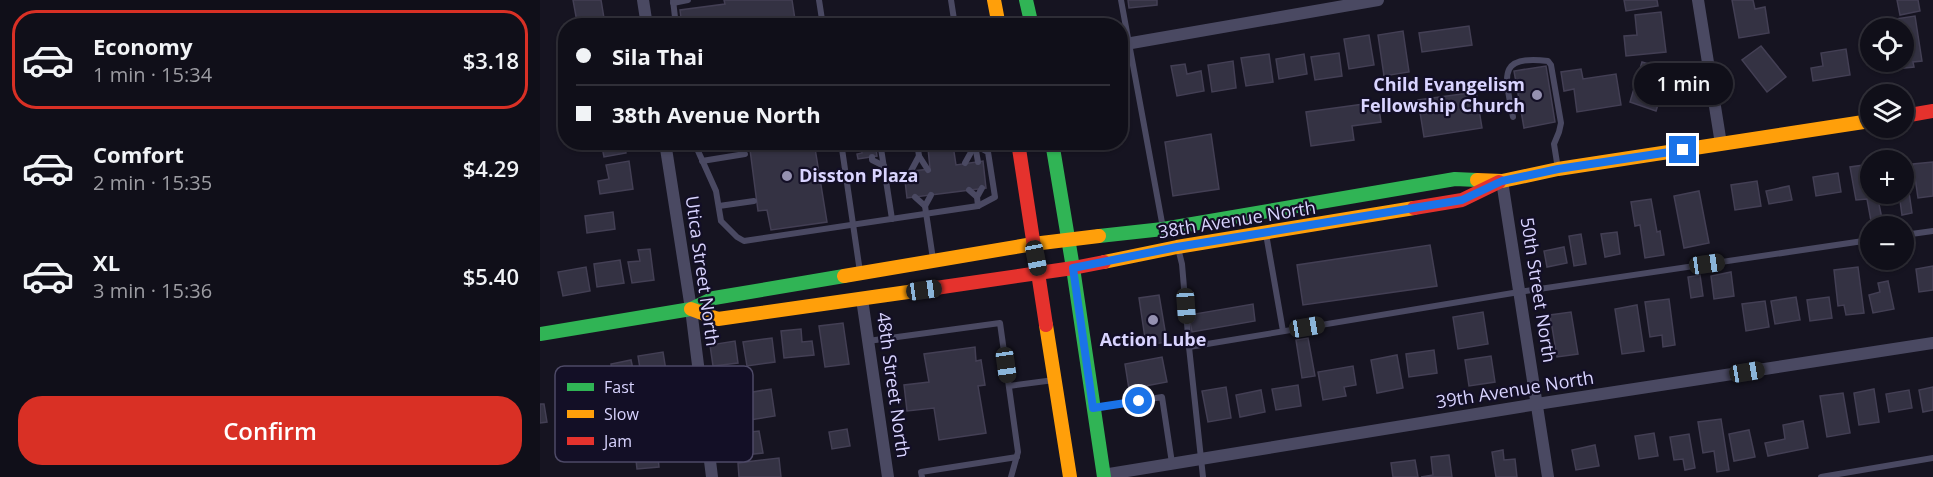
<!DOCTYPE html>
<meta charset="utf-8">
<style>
:root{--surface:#100f19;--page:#191822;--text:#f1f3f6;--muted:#9c9ca2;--line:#302f38;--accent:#d93025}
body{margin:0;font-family:"Open Sans",sans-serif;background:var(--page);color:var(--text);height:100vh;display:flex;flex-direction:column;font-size:22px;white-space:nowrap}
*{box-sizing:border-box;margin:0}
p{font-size:20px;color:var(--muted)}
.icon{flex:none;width:33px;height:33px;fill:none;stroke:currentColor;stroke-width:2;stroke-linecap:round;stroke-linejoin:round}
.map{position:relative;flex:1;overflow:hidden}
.sheet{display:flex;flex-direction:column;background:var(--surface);width:540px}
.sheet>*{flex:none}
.guide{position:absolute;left:18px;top:18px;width:570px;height:132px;border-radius:24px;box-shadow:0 2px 4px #0004,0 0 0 2px var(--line);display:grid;align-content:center;height:132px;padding:0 18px;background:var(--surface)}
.buttons{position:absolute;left:1320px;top:18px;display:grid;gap:12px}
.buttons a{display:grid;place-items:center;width:54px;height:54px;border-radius:50%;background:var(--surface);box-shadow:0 2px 4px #0004,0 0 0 2px var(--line);font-size:30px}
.end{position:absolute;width:27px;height:27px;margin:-14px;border:8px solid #1a73e8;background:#fff;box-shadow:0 0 0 3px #fff}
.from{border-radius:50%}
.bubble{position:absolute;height:42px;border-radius:21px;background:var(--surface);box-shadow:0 2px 4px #0004,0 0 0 2px var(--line);font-size:20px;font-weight:600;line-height:42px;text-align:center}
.car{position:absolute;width:18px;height:36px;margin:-18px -9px;border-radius:8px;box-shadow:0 0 4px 2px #0007;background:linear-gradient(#222 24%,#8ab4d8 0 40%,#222 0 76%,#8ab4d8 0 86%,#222 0)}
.guide b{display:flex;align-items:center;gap:21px;height:57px;font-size:22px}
.guide b+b{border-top:2px solid var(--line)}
.guide i{width:15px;height:15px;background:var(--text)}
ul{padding:10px 0 0;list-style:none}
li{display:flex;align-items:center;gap:18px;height:99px;margin:0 12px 9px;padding:0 6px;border:3px solid transparent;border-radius:24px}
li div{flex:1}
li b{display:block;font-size:22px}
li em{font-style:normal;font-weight:600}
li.selected{border-color:var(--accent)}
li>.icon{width:54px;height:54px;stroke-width:1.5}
.action{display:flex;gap:12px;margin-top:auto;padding:12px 18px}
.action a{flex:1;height:69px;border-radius:24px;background:var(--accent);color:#fff;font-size:24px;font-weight:600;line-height:69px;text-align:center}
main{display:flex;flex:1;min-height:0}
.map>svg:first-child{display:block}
.building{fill:#343243;stroke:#433f54;stroke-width:1.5}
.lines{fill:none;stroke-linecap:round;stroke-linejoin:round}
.lane{stroke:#4a4962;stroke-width:6}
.street{stroke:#4a4962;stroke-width:12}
.fast{stroke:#30b455;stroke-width:14}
.slow{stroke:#ff9f0a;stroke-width:14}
.jam{stroke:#e5322d;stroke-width:14}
.route{stroke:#1a73e8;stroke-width:8}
.poi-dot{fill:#9591b1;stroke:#130f26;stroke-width:2}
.labels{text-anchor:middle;stroke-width:4.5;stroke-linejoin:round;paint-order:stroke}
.poi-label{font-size:18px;font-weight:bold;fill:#d9d4ff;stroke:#130f26;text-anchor:end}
.street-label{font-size:18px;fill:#d9d4ff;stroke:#130f26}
.key{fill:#130f26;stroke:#4e4a67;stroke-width:1.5}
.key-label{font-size:16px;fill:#d9d4ff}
</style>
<main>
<section class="sheet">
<ul>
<li class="selected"><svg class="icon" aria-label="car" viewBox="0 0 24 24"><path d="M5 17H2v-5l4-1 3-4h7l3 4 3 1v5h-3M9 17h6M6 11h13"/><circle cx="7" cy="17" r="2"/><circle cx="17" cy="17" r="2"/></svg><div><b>Economy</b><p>1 min · 15:34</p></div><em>$3.18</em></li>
<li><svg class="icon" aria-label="car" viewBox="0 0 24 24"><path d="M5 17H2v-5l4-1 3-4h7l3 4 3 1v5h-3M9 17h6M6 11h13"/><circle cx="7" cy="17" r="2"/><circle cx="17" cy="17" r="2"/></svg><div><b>Comfort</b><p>2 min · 15:35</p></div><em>$4.29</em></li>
<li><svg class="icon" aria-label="car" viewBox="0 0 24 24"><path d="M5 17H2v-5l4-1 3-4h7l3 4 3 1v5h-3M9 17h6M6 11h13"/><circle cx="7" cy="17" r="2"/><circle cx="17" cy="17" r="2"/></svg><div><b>XL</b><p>3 min · 15:36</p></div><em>$5.40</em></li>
</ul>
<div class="action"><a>Confirm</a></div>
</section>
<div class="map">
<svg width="1393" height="477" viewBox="0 0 1393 477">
<rect width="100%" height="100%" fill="#161421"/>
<g class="building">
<polygon points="33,0 61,0 64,18 37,22"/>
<polygon points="184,0 252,0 256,26 142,26 140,10 185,4"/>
<polygon points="588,0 617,0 617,5 589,8"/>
<polygon points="1084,0 1117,0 1118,6 1086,11"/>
<polygon points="1192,0 1213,0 1215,9 1225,7 1229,33 1199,38"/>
<polygon points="1357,0 1378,0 1380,11 1360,15"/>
<polygon points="1121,12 1126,52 1086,56 1084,36 1097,35 1095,15"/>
<polygon points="1375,16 1382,61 1373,62 1374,67 1355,69 1354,63 1349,64 1348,62 1364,62 1364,28 1344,28 1342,21"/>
<polygon points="929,26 932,45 882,52 879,33"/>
<polygon points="863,31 869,72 844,76 838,35"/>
<polygon points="829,35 834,65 809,69 804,39"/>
<polygon points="1221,46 1246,77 1227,92 1202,60"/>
<polygon points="1306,49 1310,75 1273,81 1271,68 1283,66 1281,53"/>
<polygon points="799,53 802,76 775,80 771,57"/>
<polygon points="729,54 733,82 706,86 701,58"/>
<polygon points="764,54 767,74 739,79 736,59"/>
<polygon points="693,61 696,88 672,92 668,65"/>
<polygon points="1102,62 1129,70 1116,111 1090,102"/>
<polygon points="645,64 647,74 661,71 664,91 637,96 631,66"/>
<polygon points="1006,66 1015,122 984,128 974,71"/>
<polygon points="1041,69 1043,79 1076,74 1081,105 1037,112 1034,89 1024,91 1021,72"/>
<polygon points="936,92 942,128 884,137 878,100"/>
<polygon points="838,102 841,122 812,126 814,140 771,146 766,112"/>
<polygon points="671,134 679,189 633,196 625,142"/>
<polygon points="61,142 84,142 86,153 64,157"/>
<polygon points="209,142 274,142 287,222 231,230 227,210 218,211"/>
<polygon points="321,142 335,142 337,156 318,159 317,154 322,153"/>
<polygon points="413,145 416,165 443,161 446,188 367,198 364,172 390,169 388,148"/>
<polygon points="1364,158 1372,213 1362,215 1359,194 1364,194 1364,160 1351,160"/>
<polygon points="89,161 93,189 60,194 58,181 69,179 66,165"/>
<polygon points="1393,162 1393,196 1378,198 1373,164"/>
<polygon points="1330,164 1330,194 1337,194 1342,219 1331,221 1327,199 1316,200 1310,167"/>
<polygon points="1298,173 1301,192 1276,196 1273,177"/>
<polygon points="1217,181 1221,206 1195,210 1191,185"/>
<polygon points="1249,186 1252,200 1229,204 1226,191"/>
<polygon points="1159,191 1169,243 1144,248 1134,196"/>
<polygon points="1111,199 1117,232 1120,231 1124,255 1105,258 1100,225 1095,226 1091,202"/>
<polygon points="73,212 75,229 47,233 45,216"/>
<polygon points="1077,232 1080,254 1065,257 1061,234"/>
<polygon points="1041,234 1046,264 1034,266 1029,236"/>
<polygon points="890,245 897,286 763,305 757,265"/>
<polygon points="1024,247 1027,263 1007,267 1004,251"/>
<polygon points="110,249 114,280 92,283 88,262 100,261 98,250"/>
<polygon points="80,260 84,283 57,287 54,264"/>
<polygon points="1393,266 1393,290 1379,292 1376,269"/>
<polygon points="46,267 50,291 23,296 18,272"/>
<polygon points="1318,267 1324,313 1306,315 1304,305 1298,306 1294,270"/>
<polygon points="1191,272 1194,296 1174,299 1171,276"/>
<polygon points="1160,275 1163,296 1151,298 1148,277"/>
<polygon points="1348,281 1354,309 1333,313 1329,295 1340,292 1338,283"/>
<polygon points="619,295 627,342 606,345 599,298"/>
<polygon points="1256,297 1260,320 1235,324 1231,301"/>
<polygon points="1289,297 1292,318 1270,321 1267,300"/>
<polygon points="1129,299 1135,345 1123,347 1122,335 1110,337 1105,302"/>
<polygon points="1225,301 1229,327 1206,331 1202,304"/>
<polygon points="713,304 715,321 652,332 649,315"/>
<polygon points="1097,305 1104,351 1082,354 1075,309"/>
<polygon points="943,312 948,344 918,349 913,317"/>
<polygon points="1031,312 1038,354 1017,357 1010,315"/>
<polygon points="303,323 309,364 285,367 279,326"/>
<polygon points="261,329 262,342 272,341 274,355 244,358 241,331"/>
<polygon points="232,338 235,362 207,366 203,342"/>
<polygon points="768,338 775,376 762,378 756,340"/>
<polygon points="195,341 198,363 173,366 170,345"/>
<polygon points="435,347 436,361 441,360 445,385 438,386 446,433 399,440 394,408 367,411 364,385 389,382 384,354"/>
<polygon points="894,350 897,373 869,377 866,354"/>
<polygon points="123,352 128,383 103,387 98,356"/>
<polygon points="857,355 863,388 837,393 831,360"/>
<polygon points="951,356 955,382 929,386 925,360"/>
<polygon points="622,357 627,382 589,389 585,364"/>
<polygon points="91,360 96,383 75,387 71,364"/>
<polygon points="813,366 816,385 804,387 806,396 783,400 778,372"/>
<polygon points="758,385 761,406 736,410 732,389"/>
<polygon points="686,387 691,418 668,422 662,391"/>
<polygon points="1393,387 1393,410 1383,412 1379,390"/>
<polygon points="231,389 235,416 210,420 206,393"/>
<polygon points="1334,389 1339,422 1319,425 1314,393"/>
<polygon points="721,390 725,412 700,417 696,395"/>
<polygon points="1369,390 1372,408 1349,412 1346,394"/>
<polygon points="1303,393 1310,433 1287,437 1280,396"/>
<polygon points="0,404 4,404 7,422 0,423"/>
<polygon points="1181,419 1189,470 1177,472 1174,451 1163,453 1158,422"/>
<polygon points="1263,421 1268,448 1228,456 1225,443 1245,439 1243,425"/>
<polygon points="307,429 310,446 292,449 289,432"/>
<polygon points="1209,430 1215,457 1194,461 1189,434"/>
<polygon points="219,431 223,453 195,456 192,434"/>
<polygon points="1114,433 1118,456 1099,459 1095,436"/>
<polygon points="1149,434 1155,468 1145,470 1143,459 1134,460 1130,437"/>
<polygon points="1055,445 1059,466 1036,470 1032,450"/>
<polygon points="117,447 119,467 97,469 95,451"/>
<polygon points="963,450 964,460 975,459 977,477 956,477 952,452"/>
<polygon points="909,455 912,477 881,477 893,475 891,457"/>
<polygon points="239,458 241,477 199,477 198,463"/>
<polygon points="875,460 878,477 853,477 851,463"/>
</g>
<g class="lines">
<g class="lane">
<polyline points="133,0 136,26"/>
<polyline points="279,0 283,26"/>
<polyline points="411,0 415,26"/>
<polyline points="581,0 623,228"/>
<polyline points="133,3 148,0"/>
<path d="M973,117c-7,-38 -18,-63 35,-56l3,4 10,58 -2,9 -5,12 4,25"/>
<polyline points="154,142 176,191 181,221 197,237 204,241 438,206 455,197 448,152 435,145 435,142"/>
<polyline points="301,142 320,272"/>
<polyline points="340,142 352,219"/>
<polyline points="435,145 438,162"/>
<polyline points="379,156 388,170"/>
<polyline points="332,157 332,160 344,166"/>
<polyline points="162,161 205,154"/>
<polyline points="425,163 435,145"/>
<polyline points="371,171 379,156 377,142"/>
<polyline points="429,190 437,197 438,206"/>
<polyline points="375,197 385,206 391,195"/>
<polyline points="437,197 442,188"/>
<polyline points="179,206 214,201"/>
<polyline points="385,206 393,259"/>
<polyline points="726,234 743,331"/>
<polyline points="1364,235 1393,231"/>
<polyline points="638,248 642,264 649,347 663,477"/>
<polyline points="328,341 460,323 478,452 471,477"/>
<polyline points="649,347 979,292 1330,240"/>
<polyline points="469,386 514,380"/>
<polyline points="556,408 622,397 632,463"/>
<polyline points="382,477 381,472 477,457"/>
<polyline points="1281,477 1393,458"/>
</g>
<g class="street">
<polyline points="103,0 107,26"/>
<polyline points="1158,0 1181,144"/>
<polyline points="580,45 838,0"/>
<polyline points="125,142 151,309 172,477"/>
<polyline points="962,181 1008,477"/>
<polyline points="322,299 348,477"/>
<polyline points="563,475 997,404 1393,343"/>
</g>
<g class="fast">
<polyline points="486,0 492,26"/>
<polyline points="512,142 533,268 564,477"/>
<polyline points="559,236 623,229 915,179 937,180"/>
<polyline points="0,334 151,309 174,298 304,276"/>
</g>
<g class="slow">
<polyline points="454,0 459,26"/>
<polyline points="937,180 962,181 1018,169 1330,121"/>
<polyline points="564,262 637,247 874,208"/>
<polyline points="304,276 493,244 559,236"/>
<polyline points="151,309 178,319 375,291"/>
<polyline points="506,325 530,477"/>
</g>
<g class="jam">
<polyline points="1364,116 1393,111"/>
<polyline points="478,142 506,325"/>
<polyline points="874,208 922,200 959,182"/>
<polyline points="375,291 533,268 564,262"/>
</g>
</g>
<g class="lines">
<polyline class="route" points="599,401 553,408 533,268 637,247 922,200 962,181 1018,169 1143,150"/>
</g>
<g class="poi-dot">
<circle cx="997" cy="95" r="6"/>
<circle cx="247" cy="176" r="6"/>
<circle cx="613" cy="320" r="6"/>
</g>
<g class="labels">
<g class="poi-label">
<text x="985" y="91">Child Evangelism<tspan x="985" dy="21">Fellowship Church</tspan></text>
<text x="259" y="182" text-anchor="start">Disston Plaza</text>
<text x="613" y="346" text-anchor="middle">Action Lube</text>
</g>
<g class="street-label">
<text transform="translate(697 220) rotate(-9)" y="6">38th Avenue North</text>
<text transform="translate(162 271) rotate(82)" y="6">Utica Street North</text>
<text transform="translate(998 290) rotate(81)" y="6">50th Street North</text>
<text transform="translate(353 385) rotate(82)" y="6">48th Street North</text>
<text transform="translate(975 390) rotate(-9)" y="6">39th Avenue North</text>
</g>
</g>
<rect x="15" y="366" width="198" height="96" rx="9" class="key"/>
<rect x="27" y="383" width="27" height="8" fill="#30b455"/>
<rect x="27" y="410" width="27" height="8" fill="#ff9f0a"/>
<rect x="27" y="437" width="27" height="8" fill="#e5322d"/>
<g class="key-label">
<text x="64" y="393">Fast</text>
<text x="64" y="420">Slow</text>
<text x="64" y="447">Jam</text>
</g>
</svg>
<div class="buttons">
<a><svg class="icon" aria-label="locate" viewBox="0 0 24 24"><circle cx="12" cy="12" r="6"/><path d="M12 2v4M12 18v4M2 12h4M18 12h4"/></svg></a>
<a><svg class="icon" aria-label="layers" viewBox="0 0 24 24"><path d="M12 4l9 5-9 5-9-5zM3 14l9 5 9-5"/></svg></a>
<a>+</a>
<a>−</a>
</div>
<i class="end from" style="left:599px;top:401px"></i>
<i class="end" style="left:1143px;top:150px"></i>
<div class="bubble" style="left:1094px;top:63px;width:99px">1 min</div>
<i class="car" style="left:496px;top:258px;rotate:169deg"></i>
<i class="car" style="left:1167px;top:264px;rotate:82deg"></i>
<i class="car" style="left:384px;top:290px;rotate:82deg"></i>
<i class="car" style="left:646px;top:306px;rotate:176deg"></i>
<i class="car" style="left:767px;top:327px;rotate:81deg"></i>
<i class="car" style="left:466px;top:365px;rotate:172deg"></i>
<i class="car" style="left:1207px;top:372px;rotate:81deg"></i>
<div class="guide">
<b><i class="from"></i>Sila Thai</b>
<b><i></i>38th Avenue North</b>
</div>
</div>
</main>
